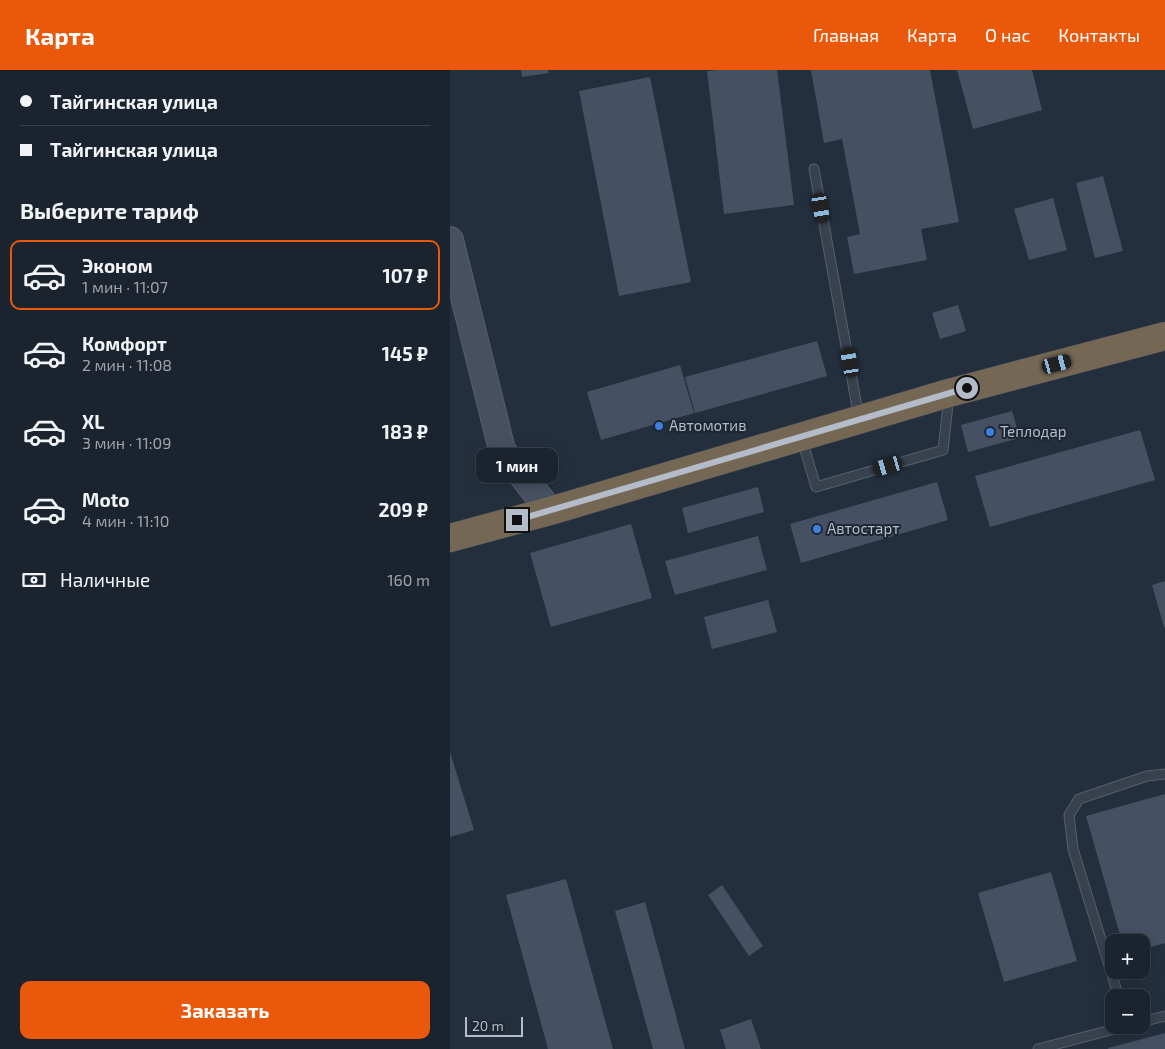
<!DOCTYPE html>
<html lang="ru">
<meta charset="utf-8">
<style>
:root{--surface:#1b232e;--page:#242b36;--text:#f1f3f6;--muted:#a0a4aa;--line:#39404a;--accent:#ea580c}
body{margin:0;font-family:"Exo 2",sans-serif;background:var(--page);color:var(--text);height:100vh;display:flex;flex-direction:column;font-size:19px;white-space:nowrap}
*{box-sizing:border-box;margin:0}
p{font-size:16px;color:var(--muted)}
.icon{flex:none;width:28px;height:28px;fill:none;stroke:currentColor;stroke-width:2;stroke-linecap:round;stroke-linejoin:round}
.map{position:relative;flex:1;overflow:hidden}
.sheet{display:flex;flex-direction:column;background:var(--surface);width:450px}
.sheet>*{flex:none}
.banner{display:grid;align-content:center;height:110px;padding:0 20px;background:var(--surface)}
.controls{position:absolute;left:655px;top:864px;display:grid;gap:10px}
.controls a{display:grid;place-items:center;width:45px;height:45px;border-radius:10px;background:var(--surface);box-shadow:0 2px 12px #0003,0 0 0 1px var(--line);font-size:25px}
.scale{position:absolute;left:15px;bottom:12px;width:58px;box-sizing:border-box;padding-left:5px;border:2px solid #b4bcc9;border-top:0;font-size:14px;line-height:18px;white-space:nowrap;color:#b4bcc9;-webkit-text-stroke:4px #1d2633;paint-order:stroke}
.end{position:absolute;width:22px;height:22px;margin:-11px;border:6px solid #b4bcc9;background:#111;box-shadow:0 0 0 2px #111}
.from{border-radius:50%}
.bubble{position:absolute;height:35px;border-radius:10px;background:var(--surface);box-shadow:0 2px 12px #0003,0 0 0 1px var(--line);font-size:16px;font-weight:700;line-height:35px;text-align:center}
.car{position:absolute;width:15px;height:30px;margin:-15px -8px;border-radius:6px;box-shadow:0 0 4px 1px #0007;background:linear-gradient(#222 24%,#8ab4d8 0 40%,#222 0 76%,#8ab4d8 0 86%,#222 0)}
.banner b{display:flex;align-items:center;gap:18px;height:48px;font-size:19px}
.banner b+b{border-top:1px solid var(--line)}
.banner i{width:12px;height:12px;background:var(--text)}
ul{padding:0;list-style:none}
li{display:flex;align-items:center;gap:15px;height:70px;margin:0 10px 8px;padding:0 10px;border:2px solid transparent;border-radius:10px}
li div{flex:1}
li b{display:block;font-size:19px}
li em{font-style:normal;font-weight:700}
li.current{border-color:var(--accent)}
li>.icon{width:45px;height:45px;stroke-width:1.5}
h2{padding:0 20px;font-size:22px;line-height:60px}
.pay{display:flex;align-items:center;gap:12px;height:55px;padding:0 20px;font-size:19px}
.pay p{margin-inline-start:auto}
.action{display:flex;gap:10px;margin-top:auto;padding:10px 20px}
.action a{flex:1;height:58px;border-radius:10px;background:var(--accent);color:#fff;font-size:20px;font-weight:700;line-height:58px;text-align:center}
header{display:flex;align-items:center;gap:30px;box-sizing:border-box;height:70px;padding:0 25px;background:var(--accent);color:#fff}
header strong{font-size:24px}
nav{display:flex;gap:28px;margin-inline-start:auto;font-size:18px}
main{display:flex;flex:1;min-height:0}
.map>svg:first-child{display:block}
.building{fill:#455162}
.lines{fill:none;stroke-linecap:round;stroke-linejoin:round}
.lane-casing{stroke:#565f6c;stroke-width:11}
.secondary-casing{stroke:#565f6c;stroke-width:28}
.highway-casing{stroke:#434c59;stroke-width:29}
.lane{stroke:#38414e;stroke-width:9}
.secondary{stroke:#465061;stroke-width:26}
.highway{stroke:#746855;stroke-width:28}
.route{stroke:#b4bcc9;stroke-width:6}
.shop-dot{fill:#3f7fe0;stroke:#1d2633;stroke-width:2}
.labels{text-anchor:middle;stroke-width:4;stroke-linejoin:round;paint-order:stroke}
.poi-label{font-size:15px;fill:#b4bcc9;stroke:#1d2633;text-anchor:start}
</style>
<header>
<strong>Карта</strong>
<nav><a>Главная</a><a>Карта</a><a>О нас</a><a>Контакты</a></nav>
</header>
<main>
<section class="sheet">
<div class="banner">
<b><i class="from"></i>Тайгинская улица</b>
<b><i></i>Тайгинская улица</b>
</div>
<h2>Выберите тариф</h2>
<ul>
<li class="current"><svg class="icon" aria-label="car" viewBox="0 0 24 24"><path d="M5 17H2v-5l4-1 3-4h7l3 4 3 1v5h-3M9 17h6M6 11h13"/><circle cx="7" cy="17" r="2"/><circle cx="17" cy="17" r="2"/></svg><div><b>Эконом</b><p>1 мин · 11:07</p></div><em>107 ₽</em></li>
<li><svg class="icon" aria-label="car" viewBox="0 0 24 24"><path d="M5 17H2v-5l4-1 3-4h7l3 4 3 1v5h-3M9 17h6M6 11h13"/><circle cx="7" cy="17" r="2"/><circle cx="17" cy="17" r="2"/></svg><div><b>Комфорт</b><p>2 мин · 11:08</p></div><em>145 ₽</em></li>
<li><svg class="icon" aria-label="car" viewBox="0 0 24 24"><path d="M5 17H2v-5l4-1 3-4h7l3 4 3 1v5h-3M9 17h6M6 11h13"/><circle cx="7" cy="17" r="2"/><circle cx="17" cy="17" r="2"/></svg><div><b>XL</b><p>3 мин · 11:09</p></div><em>183 ₽</em></li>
<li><svg class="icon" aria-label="car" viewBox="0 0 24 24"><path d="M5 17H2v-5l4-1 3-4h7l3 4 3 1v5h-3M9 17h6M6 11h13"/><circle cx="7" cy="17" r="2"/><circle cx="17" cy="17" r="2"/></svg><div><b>Moto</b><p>4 мин · 11:10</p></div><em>209 ₽</em></li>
</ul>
<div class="pay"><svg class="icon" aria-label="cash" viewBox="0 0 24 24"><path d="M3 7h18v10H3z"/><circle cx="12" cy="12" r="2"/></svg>Наличные<p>160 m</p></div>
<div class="action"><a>Заказать</a></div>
</section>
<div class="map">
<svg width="715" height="979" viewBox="0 0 715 979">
<rect width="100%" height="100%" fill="#242f3e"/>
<g class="building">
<polygon points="71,0 98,0 99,3 72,7"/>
<polygon points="268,0 327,0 344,135 274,144 257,1"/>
<polygon points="361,0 480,0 509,152 471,159 477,190 404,204 397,167 410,164 392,69 374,73"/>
<polygon points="507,0 582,0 592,40 523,59"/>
<polygon points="200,7 241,212 169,226 129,21"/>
<polygon points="653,106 673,181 645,188 626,113"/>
<polygon points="603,128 617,180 579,190 564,139"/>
<polygon points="508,235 516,261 490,269 482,243"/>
<polygon points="367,271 377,306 245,343 235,307"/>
<polygon points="230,295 244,343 151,370 137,322"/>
<polygon points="562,341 570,368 518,382 511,355"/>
<polygon points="690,360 705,410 540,457 525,406"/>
<polygon points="487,412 498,450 351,493 340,454"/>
<polygon points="308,417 314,442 238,463 232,438"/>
<polygon points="181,454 202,528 101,557 80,483"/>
<polygon points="308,466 317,500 225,525 215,491"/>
<polygon points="715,511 715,557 714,557 702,515"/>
<polygon points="318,530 327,562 262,579 254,547"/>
<polygon points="0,682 24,760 0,767"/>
<polygon points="715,724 715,873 691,880 691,872 672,872 636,746"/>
<polygon points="601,802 627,891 554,912 528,823"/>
<polygon points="116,809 163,979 98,979 56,825"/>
<polygon points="272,815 313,876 299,886 258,825"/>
<polygon points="195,832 235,979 203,979 165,841"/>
<polygon points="301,949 311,979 276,979 270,960"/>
<polygon points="715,963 715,979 658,979 658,978"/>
</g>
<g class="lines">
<g class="lane-casing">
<g id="lane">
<polyline points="364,99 409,348"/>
<polyline points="352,370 366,417 493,380 499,326"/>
<polyline points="669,928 623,779 619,745 629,729 697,706 715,704"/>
<polyline points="691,952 715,946"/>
<polyline points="588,979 680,955"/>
</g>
</g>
<g class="secondary-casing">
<polyline id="secondary" points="0,170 52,380 100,441"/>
</g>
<g class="highway-casing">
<polyline id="highway" points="0,468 100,441 499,323 715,266"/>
</g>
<use href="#lane" class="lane"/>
<use href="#secondary" class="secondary"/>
<use href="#highway" class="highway"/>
</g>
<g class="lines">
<polyline class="route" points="67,450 517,318"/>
</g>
<g class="shop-dot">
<circle cx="209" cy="356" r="5"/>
<circle cx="540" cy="362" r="5"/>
<circle cx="367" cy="459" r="5"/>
</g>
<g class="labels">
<g class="poi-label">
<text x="219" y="361">Автомотив</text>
<text x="550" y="367">Теплодар</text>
<text x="377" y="464">Автостарт</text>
</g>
</g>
</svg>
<div class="controls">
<a>+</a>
<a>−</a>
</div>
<div class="scale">20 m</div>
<i class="end from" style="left:517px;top:318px"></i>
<i class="end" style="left:67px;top:450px"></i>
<div class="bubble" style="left:26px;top:378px;width:82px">1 мин</div>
<i class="car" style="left:371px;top:138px;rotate:170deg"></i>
<i class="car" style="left:400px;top:292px;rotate:350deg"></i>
<i class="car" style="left:607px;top:294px;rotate:75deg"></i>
<i class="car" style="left:438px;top:396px;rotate:254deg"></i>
</div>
</main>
